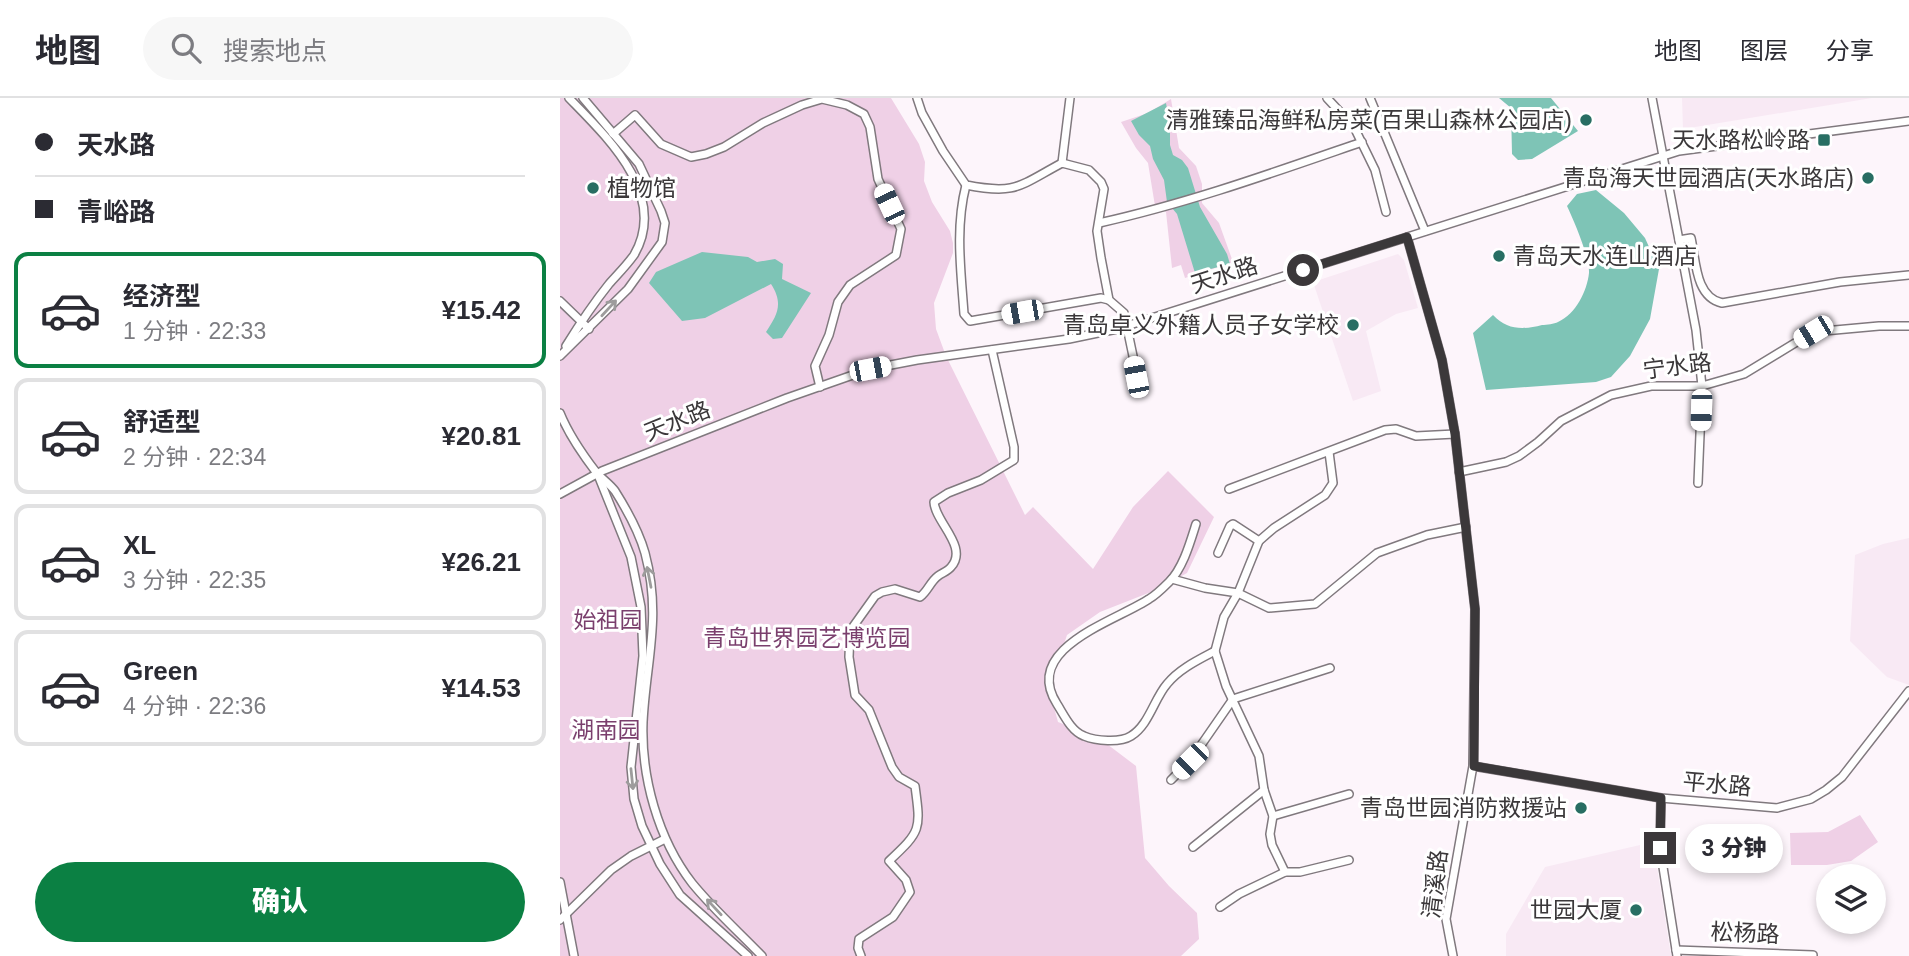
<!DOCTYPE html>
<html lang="zh">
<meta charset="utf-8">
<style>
:root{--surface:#fff;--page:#f7f7f7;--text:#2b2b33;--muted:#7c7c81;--line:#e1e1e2;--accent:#0b8043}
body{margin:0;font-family:Arial,"Noto Sans SC",sans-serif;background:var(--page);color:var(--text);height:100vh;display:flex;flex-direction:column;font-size:26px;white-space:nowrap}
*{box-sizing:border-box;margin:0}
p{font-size:23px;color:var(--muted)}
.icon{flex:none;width:38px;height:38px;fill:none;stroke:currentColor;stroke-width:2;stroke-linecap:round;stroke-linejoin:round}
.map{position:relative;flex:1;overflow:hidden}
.side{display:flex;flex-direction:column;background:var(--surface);width:560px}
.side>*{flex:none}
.hud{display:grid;align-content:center;height:154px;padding:0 35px;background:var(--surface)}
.tools{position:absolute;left:1256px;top:766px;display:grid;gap:14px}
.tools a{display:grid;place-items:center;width:70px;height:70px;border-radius:50%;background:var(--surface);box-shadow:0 4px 10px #0003;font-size:35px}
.end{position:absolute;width:32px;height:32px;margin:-16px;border:9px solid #3b383a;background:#fff;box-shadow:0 0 0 4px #fff}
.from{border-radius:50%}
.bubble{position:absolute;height:49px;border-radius:24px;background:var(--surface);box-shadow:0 4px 10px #0003;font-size:23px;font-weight:800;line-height:49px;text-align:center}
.car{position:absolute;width:21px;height:42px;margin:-21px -10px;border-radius:9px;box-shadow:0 0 5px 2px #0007;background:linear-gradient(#fff 24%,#345 0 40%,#fff 0 76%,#345 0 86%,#fff 0)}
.hud b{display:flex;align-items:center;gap:24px;height:66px;font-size:26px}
.hud b+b{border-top:2px solid var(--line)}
.hud i{width:18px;height:18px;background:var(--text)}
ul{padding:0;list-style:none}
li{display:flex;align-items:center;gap:21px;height:116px;margin:0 14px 10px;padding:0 21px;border:4px solid var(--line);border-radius:14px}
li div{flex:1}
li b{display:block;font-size:26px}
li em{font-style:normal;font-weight:800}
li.active{border-color:var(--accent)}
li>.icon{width:63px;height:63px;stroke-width:1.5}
.cta{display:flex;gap:14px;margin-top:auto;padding:14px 35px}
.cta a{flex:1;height:80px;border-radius:42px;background:var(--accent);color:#fff;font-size:28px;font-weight:800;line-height:80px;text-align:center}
header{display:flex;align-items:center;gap:42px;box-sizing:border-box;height:98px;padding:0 35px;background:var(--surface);border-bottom:2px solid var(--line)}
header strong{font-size:33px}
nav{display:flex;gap:38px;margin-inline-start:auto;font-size:24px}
.search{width:490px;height:63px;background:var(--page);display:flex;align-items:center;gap:18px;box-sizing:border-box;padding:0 24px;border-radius:38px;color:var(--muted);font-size:26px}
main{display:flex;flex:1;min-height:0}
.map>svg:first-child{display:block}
.built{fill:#f8e9f4}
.green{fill:#efd0e6}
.water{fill:#7ec4b6}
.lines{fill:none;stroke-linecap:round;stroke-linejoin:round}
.minor-casing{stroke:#80797e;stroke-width:10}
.minor{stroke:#fff;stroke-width:7}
.oneway{stroke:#9d9c9c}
.route{stroke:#3b383a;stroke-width:9}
.poi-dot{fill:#286e63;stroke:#fff;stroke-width:2.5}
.labels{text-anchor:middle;stroke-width:6;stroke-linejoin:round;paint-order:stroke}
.poi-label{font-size:23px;fill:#3b383a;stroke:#fff;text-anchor:end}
.street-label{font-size:23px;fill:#3b383a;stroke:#fff}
.park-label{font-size:23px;fill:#7a3f6d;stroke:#fff}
</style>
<header>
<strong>地图</strong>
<div class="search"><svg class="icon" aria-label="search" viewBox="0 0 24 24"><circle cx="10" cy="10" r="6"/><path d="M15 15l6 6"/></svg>搜索地点</div>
<nav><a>地图</a><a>图层</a><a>分享</a></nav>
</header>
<main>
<section class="side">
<div class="hud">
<b><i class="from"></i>天水路</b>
<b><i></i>青峪路</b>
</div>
<ul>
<li class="active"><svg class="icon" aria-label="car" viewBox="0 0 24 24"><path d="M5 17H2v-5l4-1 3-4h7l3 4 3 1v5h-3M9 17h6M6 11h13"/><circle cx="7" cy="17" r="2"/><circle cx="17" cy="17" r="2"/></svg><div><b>经济型</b><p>1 分钟 · 22:33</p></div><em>¥15.42</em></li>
<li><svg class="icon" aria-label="car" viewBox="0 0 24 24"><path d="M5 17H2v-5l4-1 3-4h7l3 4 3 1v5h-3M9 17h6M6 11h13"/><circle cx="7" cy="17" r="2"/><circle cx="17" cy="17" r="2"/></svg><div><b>舒适型</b><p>2 分钟 · 22:34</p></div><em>¥20.81</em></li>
<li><svg class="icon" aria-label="car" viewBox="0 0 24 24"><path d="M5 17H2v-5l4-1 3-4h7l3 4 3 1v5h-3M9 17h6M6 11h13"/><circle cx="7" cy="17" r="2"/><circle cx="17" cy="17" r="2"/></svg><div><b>XL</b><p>3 分钟 · 22:35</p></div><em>¥26.21</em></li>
<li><svg class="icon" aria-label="car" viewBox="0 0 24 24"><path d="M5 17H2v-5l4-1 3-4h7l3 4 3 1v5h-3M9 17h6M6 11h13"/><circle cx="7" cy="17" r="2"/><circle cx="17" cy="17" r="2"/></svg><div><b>Green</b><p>4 分钟 · 22:36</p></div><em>¥14.53</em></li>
</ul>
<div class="cta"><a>确认</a></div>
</section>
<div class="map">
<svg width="1349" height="858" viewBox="0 0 1349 858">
<rect width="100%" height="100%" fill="#fdf5fb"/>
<g class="built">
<polygon points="1122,0 1312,0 1123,31"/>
<polygon points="838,156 844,162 858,210 836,216 806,233 821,293 793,303 753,184"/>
<polygon points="1349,440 1349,587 1327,579 1290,543 1295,457 1323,446"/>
<polygon points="1093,744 1111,858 946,858 946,836 985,769"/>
</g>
<g class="green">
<polygon points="0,0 331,0 359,46 365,64 364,83 372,104 390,133 393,145 393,155 374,205 376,231 386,258 465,417 473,409 533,471 573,409 608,373 654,419 627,475 596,492 540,514 507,537 489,591 498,624 539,640 576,668 585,760 609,788 637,815 639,841 621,858 0,858"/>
<polygon points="611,1 619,50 636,68 642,86 642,105 659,125 673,164 625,180 621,167 612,170 606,114 595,108 588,65 576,50 561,24 588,15"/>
<polygon points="1300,717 1318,744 1291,763 1267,767 1231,767 1230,735 1268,734"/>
</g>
<g class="water">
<polygon points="939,0 991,0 1018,33 972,61 958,62 952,56 951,10"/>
<polygon points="606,5 610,28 610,47 613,57 622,62 628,70 640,109 667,156 670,166 635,175 617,116 607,104 604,82 593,61 590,48 579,37 571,23"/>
<path d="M1036,92l28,23 21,25 14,31 -9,50 -20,37 -19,21 -15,5 -110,8 -13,-57 20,-18c14,15 30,15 49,10 5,0 12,-1 16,-3 18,-8 29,-31 31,-49 1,-15 -15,-52 -22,-67l10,-12z"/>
<path d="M142,154l46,5 9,5 18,-3 8,5 -1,15 29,14 -29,45 -9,1 -7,-7c11,-17 18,-28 5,-48l-66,34 -23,3 -33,-38 7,-11z"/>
</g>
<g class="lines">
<g class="minor-casing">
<g id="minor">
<path d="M357,0l5,15 21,38 23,34c50,10 53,1 96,-22l27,7 12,12 3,7 -7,42 4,27 8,42 15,13 14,67"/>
<polyline points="767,0 794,29 815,72 826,114"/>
<polyline points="810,0 865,133"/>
<polyline points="1092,0 1136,232 1142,288 1138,385"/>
<polyline points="53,36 75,17 101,46 131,59 146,56 164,49 203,25 242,7 262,1 287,7 304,16 310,29 318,81 341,131 336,157 290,187 278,204 269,237 255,268 260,289"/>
<polyline points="502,65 510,0"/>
<path d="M406,87c-11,43 -5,86 -2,129l6,7 131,-23 8,2"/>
<path d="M539,125c90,-20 176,-51 263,-81"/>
<polyline points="847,139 882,262 895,336 915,511 913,668 886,821 893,858"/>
<path d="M1119,142l12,-2c5,22 4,59 31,65l118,-21 69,-7"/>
<polyline points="0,203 29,231"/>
<path d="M6,248c13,-21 27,-42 43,-62 8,-9 18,-19 25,-29 35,-60 -27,-118 -65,-157"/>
<polyline points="0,258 68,191 102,144 105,125 101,113 79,66 23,0"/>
<path d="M0,315c8,20 23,42 36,59 6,7 14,12 19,19 12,19 24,41 30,62 17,64 1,108 -2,169 -2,55 15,117 49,161 21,26 47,49 70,73"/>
<polyline points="899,374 946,364 959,358 978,344 1001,323 1051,297 1091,288 1142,288 1184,276 1253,234 1319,228 1349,228"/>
<polyline points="38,377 71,459 81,509 83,558 71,669 74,701 82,728 100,766 120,797 188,858"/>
<polyline points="669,391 825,332 836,331 856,338 895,336"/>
<polyline points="0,396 42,373 227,300 310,271 357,262 509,241 557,231 1119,53 1349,23"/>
<path d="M636,426c-6,19 -13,44 -27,58 -6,6 -13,13 -20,17 -33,22 -128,49 -92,105 7,11 14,27 27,32 12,5 36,7 47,0 18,-11 23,-37 36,-52 12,-15 31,-24 48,-33"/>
<polyline points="658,455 670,428 673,426 699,443"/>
<polyline points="612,481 645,490 678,495 709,510 755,506 817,455 867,437 906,429"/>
<polyline points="913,668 1101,700 1217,710 1251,701 1266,692 1282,679 1349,593"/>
<polyline points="611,682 630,663 673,601 770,570"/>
<polyline points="1101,700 1100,750 1117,858"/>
<polyline points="713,718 789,696"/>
<polyline points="633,749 704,692"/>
<polyline points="725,774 712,747 710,736 713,718 704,692 699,658 666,588 655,553 664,519 678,495 699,443 714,430 765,397 773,385 769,354"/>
<polyline points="0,784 14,858"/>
<polyline points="660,809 679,796 725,774 740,774 789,762"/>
<polyline points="0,822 51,772 71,758 105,741"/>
<polyline points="1116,852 1253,857"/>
<path d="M301,858l-3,-8 1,-9 34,-22 17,-25 -4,-12 -17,-19c32,-30 32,-31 26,-75l-16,-9 -7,-10 -23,-57 -14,-15 -6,-38 1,-26 25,-35 7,-4 13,-3 25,8c8,-6 10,-15 18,-21 4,-3 10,-5 13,-9 18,-20 -16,-45 -17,-65l14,-9 33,-13 33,-20v-13l-22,-97"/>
</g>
</g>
<use href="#minor" class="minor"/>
</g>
<defs><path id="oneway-shaft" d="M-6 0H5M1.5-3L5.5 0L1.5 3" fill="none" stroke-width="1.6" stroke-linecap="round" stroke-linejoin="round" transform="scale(1.75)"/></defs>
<g class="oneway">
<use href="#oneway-shaft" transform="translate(49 210) rotate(-47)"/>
<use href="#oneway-shaft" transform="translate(89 479) rotate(-101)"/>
<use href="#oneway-shaft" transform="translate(72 681) rotate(84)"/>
<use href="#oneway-shaft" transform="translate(154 809) rotate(-133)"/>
</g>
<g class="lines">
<polyline class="route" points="743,172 847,139 882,262 895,336 915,511 914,668 1101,700 1100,750"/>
</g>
<g class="poi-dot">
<circle cx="1026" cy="22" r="7"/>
<rect x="1257" y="35" width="14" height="14" rx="3.5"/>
<circle cx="1308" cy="80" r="7"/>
<circle cx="33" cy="90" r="7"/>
<circle cx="939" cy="158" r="7"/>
<circle cx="793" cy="227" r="7"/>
<circle cx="1021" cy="710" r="7"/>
<circle cx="1076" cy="812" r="7"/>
</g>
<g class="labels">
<g class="poi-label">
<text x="1012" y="30">清雅臻品海鲜私房菜(百果山森林公园店)</text>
<text x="1250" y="50">天水路松岭路</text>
<text x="1294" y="88">青岛海天世园酒店(天水路店)</text>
<text x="47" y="98" text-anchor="start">植物馆</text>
<text x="953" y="166" text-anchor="start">青岛天水连山酒店</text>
<text x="779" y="235">青岛卓义外籍人员子女学校</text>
<text x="1007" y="718">青岛世园消防救援站</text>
<text x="1062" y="820">世园大厦</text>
</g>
<g class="street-label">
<text transform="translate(664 177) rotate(-18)" y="8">天水路</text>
<text transform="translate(1117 268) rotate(-7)" y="8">宁水路</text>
<text transform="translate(117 323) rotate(-22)" y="8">天水路</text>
<text transform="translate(1157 686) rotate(5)" y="8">平水路</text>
<text transform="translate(875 786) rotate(-83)" y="8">清溪路</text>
<text transform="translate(1185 835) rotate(2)" y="8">松杨路</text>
</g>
<g class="park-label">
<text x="48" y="530">始祖园</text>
<text x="247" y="548">青岛世界园艺博览园</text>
<text x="46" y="640">湖南园</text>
</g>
</g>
</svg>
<div class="tools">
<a><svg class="icon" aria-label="layers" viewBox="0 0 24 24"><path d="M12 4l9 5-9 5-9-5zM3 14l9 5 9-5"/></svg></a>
</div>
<i class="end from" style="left:743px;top:172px"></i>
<i class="end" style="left:1100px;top:750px"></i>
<div class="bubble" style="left:1125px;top:726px;width:98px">3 分钟</div>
<i class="car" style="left:329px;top:106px;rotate:335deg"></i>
<i class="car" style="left:462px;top:214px;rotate:260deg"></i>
<i class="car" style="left:1253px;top:234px;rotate:239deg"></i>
<i class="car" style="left:310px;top:271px;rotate:79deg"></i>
<i class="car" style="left:576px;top:279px;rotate:349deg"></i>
<i class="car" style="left:1141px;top:312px;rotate:182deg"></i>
<i class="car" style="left:630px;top:663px;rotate:225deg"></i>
</div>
</main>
